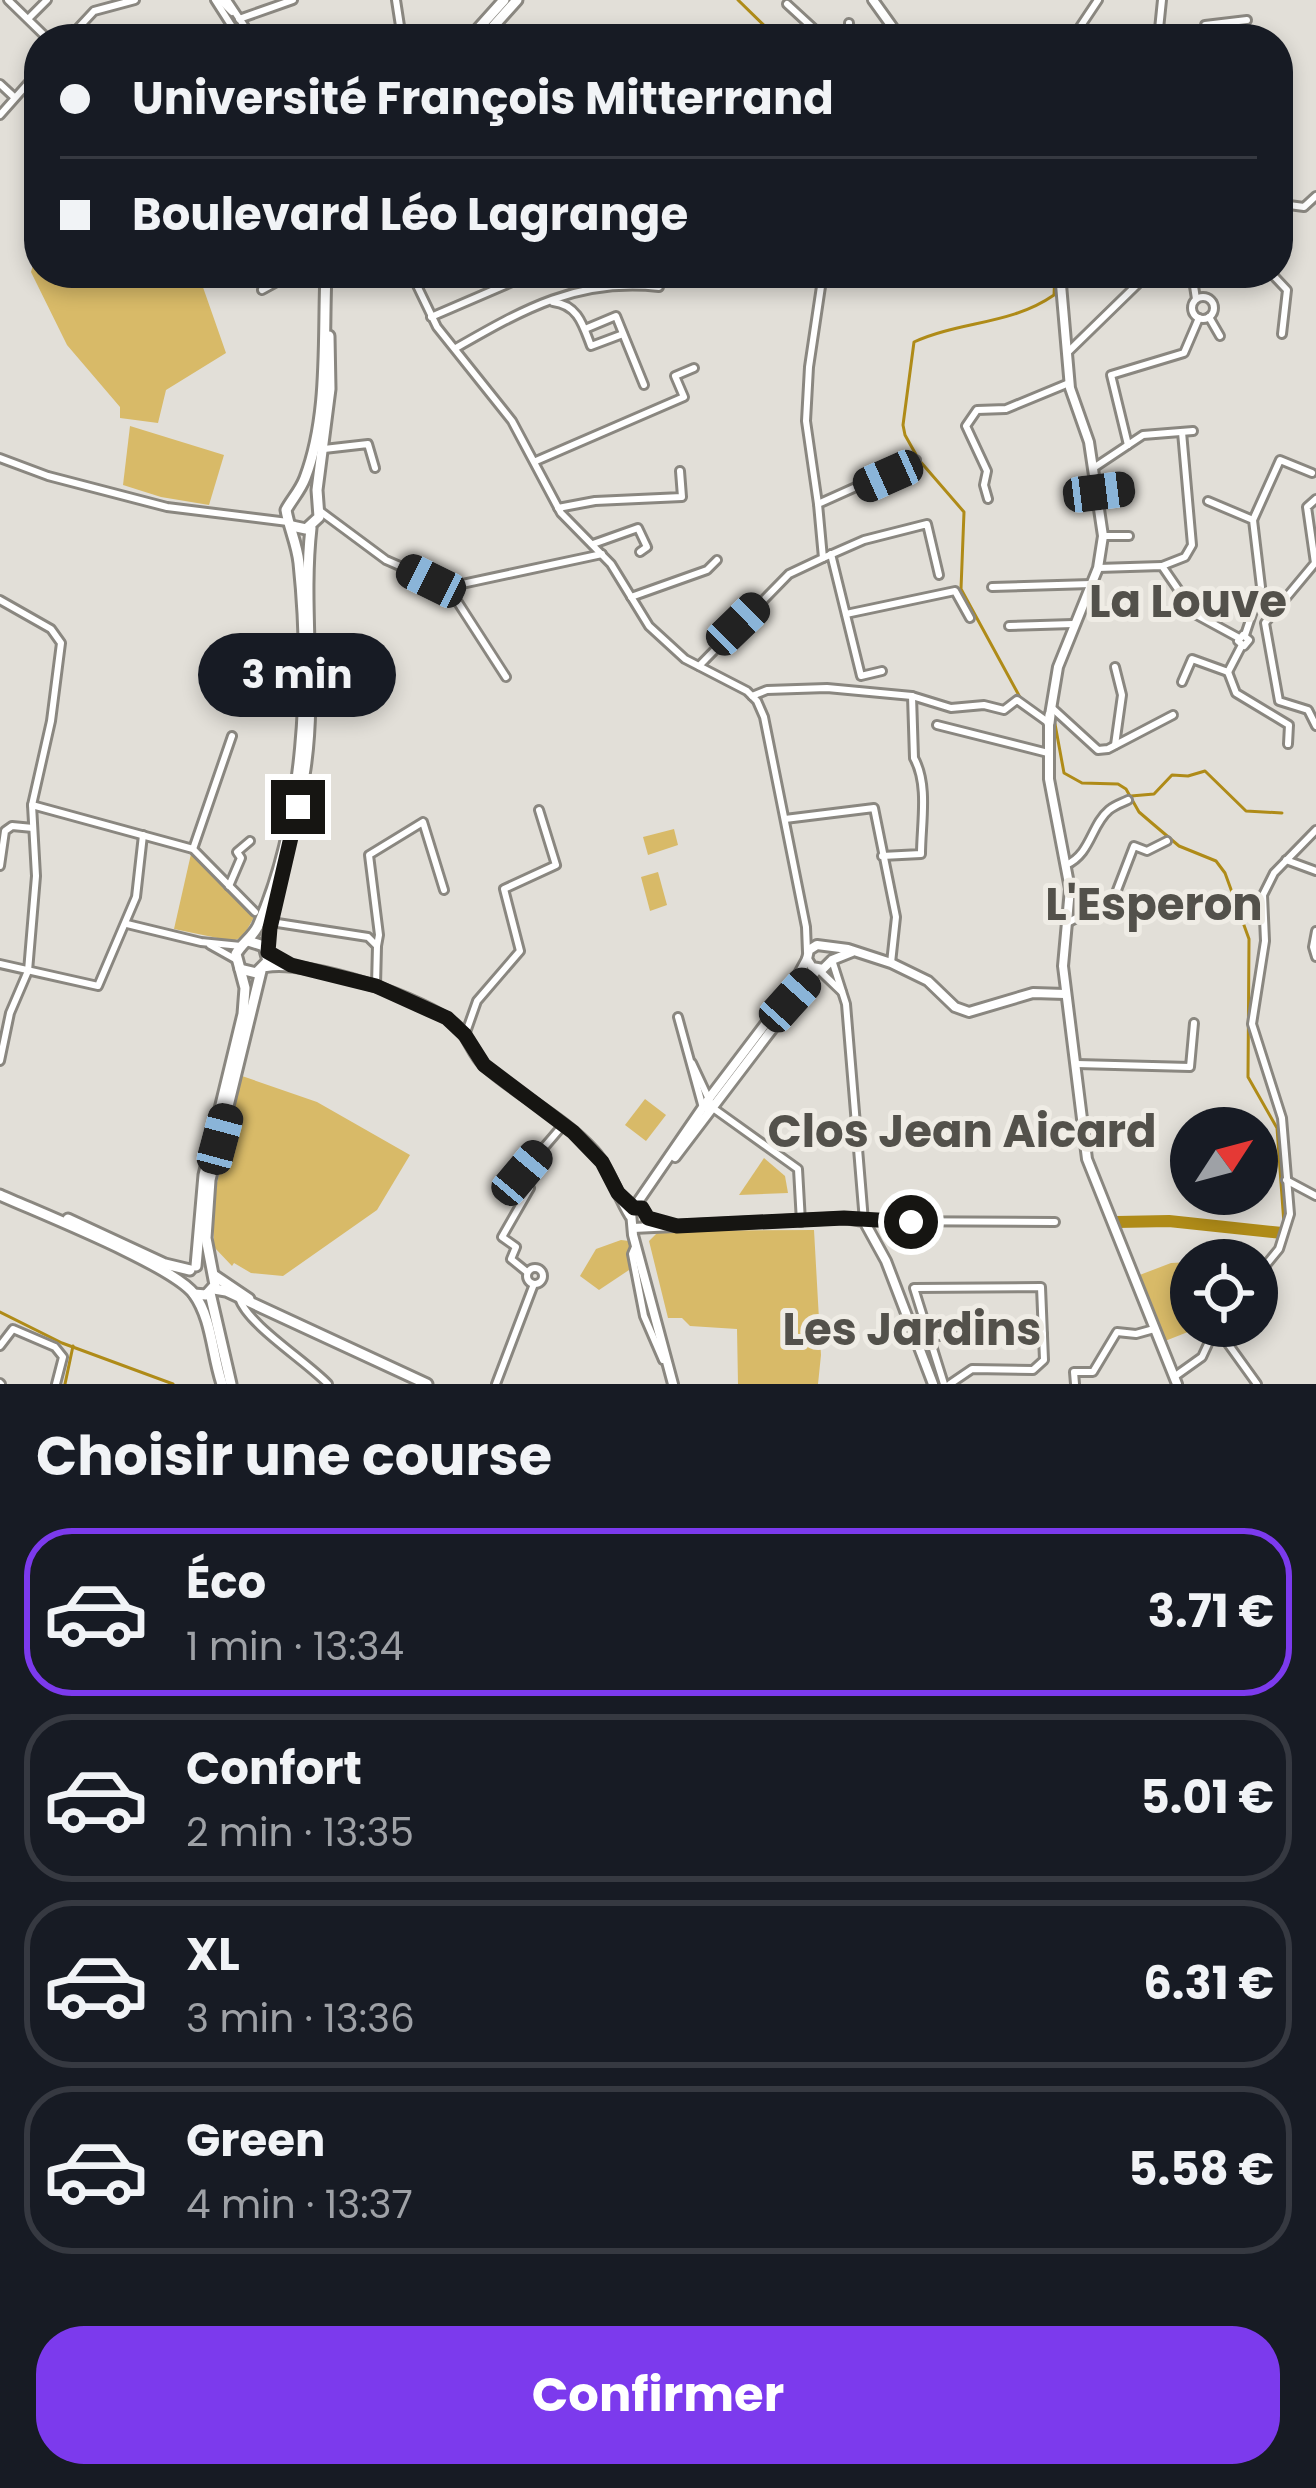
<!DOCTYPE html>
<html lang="fr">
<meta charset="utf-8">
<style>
:root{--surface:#171b24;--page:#242831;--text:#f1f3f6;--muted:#9ea1a6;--line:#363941;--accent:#7c3aed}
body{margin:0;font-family:Poppins,sans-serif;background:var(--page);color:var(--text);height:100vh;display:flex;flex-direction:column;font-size:45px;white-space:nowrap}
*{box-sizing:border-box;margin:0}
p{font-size:39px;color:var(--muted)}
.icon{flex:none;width:66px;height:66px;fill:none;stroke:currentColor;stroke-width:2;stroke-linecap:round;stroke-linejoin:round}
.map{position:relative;height:1384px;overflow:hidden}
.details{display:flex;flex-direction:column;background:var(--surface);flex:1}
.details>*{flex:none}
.banner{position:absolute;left:24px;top:24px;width:1269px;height:264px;border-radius:48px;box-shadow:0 6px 18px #0003;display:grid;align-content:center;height:264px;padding:0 36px;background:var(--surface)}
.needle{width:78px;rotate:54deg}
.buttons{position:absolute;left:1170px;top:1107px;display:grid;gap:24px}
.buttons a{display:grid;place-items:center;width:108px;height:108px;border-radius:50%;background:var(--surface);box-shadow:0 6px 18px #0003;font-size:60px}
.end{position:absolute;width:54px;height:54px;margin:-27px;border:15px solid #161512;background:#fff;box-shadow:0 0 0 6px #fff}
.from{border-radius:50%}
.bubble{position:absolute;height:84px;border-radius:42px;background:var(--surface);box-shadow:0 6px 18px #0003;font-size:39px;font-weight:700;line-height:84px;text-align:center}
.car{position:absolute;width:36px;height:72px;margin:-36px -18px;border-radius:15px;box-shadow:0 0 9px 3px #0007;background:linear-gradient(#222 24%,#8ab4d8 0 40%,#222 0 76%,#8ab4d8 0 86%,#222 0)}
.banner b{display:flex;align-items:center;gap:42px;height:114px;font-size:45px}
.banner b+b{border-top:3px solid var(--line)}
.banner i{width:30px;height:30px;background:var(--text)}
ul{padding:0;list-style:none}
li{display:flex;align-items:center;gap:36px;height:168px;margin:0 24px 18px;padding:0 12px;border:6px solid var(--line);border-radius:48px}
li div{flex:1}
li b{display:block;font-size:45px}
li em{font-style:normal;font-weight:700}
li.selected{border-color:var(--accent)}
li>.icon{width:108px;height:108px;stroke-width:1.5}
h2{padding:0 36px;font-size:54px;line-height:144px}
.cta{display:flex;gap:24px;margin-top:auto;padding:24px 36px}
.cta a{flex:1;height:138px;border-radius:48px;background:var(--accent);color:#fff;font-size:48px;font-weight:700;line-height:138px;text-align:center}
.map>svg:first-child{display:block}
.green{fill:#d8ba68}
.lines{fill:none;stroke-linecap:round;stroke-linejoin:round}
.stream{stroke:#af8b18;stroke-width:3}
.river{stroke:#af8b18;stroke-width:12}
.minor-casing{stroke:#8a8780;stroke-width:12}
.tertiary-casing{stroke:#8a8780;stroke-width:14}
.secondary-casing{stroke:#8a8780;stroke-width:15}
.minor{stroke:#fff;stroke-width:6}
.tertiary{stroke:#fff;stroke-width:8}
.secondary{stroke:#fff;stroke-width:9}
.route{stroke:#161512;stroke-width:15}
.labels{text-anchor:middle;stroke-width:10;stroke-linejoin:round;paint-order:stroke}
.neighbourhood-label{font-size:45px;font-weight:bold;fill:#53514b;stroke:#efece5}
</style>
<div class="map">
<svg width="1316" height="1384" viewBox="0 0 1316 1384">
<rect width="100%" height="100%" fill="#e2dfd8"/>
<g class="green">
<polygon points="39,245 39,273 198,273 226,353 166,390 158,423 120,418 120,407 67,345 31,272"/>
<polygon points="130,426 224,455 209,505 161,497 123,485"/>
<polygon points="674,829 678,845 648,855 643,837"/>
<polygon points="191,854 254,917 243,937 232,941 174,929"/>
<polygon points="658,872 667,905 650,911 641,877"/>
<polygon points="242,1076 317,1102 410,1155 377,1210 283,1276 251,1273 234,1263 232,1266 214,1247 213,1200"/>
<polygon points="645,1099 666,1115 646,1141 625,1125"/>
<polygon points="764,1158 785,1176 788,1193 739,1195"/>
<polygon points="814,1230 821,1355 818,1384 738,1384 737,1329 690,1326 682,1318 668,1318 649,1241 658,1232 668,1231"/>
<polygon points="621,1240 629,1241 632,1268 599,1290 580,1276 596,1249"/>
<polygon points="1191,1262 1193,1330 1165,1341 1137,1276 1171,1263"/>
</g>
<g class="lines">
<g class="stream">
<polyline points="738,0 778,39"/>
<path d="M1022,701l-61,-112 3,-77 -45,-52 -14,-25 -2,-10 11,-83c46,-21 97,-17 140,-47l1,-22"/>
<polyline points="1055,724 1064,773 1082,783 1118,784 1126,789 1139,812 1153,824 1179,846 1216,861 1225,873 1249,939 1248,1077 1277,1128 1284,1224"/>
<polyline points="1131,796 1154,794 1172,775 1188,776 1205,771 1246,811 1282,813"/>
<polyline points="0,1312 62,1343 173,1384"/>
<polyline points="65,1384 73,1346"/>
</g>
<polyline class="river" points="1117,1222 1169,1221 1282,1233"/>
<g class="minor-casing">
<g id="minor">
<polyline points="8,0 48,39"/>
<polyline points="215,0 240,39"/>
<polyline points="220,0 232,12"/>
<polyline points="227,0 253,39"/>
<polyline points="396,0 402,39"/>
<polyline points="787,4 825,39"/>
<polyline points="28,19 47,0"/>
<polyline points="239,19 293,0"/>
<polyline points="849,23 850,39"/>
<polyline points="68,39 94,11 135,0"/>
<polyline points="1072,39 1098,0"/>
<polyline points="1158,39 1162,0"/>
<polyline points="1203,39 1205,25 1247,20"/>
<polyline points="0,84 14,97"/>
<polyline points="0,115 39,71"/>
<polyline points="1278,191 1289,205 1304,207 1316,196"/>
<polyline points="411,273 437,327 512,421 561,513 611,564 649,626 685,659 747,691 757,701 764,717 806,927 807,952"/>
<polyline points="1192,273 1196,299"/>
<polyline points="1271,273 1287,290 1282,334"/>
<polyline points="262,290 293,273"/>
<circle cx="1203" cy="308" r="11"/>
<path d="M553,302c25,3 30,23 38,44l32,-12"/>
<polyline points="431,317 533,273"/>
<polyline points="1209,317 1220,336"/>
<polyline points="585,329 616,316 644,385"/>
<path d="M456,348c68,-39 122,-70 203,-61"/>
<polyline points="1068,352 1149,273"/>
<polyline points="1128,445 1111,375 1184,353 1199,318"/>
<polyline points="324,449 368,444 375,468"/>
<polyline points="0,458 48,476 167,507 288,522"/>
<polyline points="536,461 684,397 675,376 694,368"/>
<polyline points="1095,467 1143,435 1193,431"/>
<polyline points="1099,492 1126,488"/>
<polyline points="988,499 984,485 987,471 966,426 977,410 1006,409 1069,383"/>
<polyline points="1316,499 1307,507 1315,563 1265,623 1279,701 1308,710 1316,726"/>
<polyline points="1208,501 1253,520 1261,587 1245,635"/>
<polyline points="818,504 806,421 809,367 823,273"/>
<polyline points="558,508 595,501 682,497 680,471"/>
<polyline points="320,511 386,560 448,587 602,554"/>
<polyline points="1253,520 1280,460 1312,473"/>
<polyline points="1103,536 1129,536"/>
<polyline points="593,544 638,528 647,547 640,552"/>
<polyline points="831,554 861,676 882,671"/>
<polyline points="823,558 864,540 927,524 939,575"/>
<polyline points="1162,566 1185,557 1192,545 1182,432"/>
<polyline points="1098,568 1162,566 1195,614 1239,638"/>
<polyline points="448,587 506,677"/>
<polyline points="992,587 1091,584"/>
<polyline points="631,597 707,570 717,560"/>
<polyline points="0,600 51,629 61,643 51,721 32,805 36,876 28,971 10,1013 0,1061"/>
<polyline points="846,614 955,591 970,618"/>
<polyline points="1009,626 1073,624"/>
<polygon points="1243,635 1249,640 1244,646 1238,641"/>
<polyline points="699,666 789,574 823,558 818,504 916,460"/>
<polyline points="1228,672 1236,693 1289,725 1288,744"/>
<polyline points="1182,682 1192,659 1228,672 1242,645"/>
<polyline points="752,696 767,690 827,688 912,696 951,708 984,705 1004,710 1017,700 1049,723"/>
<polyline points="1051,707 1098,750 1108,749 1173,715"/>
<polyline points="937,725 1048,753"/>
<polyline points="1115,745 1122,695 1115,667"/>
<polyline points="32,805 193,849 255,912"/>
<polyline points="785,819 874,808 896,917 891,963"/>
<polyline points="193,849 232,736"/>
<path d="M882,856l39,-2c0,-30 8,-69 -7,-96l-2,-62"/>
<polyline points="1286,860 1316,871"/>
<path d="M1066,865c25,-11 25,-40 43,-55 6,-5 13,-7 19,-10"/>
<polyline points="0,866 5,831 12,826 33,828"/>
<polyline points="229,886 241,858 237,852 250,841"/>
<polyline points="271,922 368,937 377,946 376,985"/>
<polyline points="1069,922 1114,898 1134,846 1147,851 1167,841"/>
<polyline points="127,924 201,942 241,946"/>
<polyline points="1316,931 1313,947 1316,957"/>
<polyline points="210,945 235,959"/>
<polyline points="377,946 379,935 369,855 423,822 444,890"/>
<polyline points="832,960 846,1004 864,1221 1055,1222"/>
<polyline points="0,964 98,986 136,897 143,835"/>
<polyline points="819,970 842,992"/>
<polyline points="678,1017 703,1108 713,1108 798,1169 801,1222"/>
<polyline points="465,1035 477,1001 520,951 504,889 556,865 539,810"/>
<polyline points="692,1063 713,1108"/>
<polyline points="1077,1064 1190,1067 1194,1023"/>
<polyline points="522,1173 564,1124"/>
<polyline points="1286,1180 1316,1196"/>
<polyline points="635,1247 632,1254 644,1316 663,1360"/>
<circle cx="535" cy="1276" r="8"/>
<polyline points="527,1272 511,1259 516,1247 502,1237 530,1188"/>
<polyline points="1257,1276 1279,1249 1290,1214 1282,1118 1252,1024 1265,941 1263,895 1274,873 1316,830"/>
<path d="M239,1298c9,27 66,62 89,86"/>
<polyline points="1216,1327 1257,1384"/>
<polyline points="929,1336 1043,1334"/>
<polyline points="0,1346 13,1329 55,1347 63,1357 56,1384"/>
<polyline points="1174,1377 1202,1357 1215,1329"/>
<polyline points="0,1383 1,1384"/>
<polyline points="496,1384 534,1284"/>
<polyline points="944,1384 914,1288 1041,1287 1044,1360 1033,1370 972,1369 950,1384"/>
<polyline points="1075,1384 1074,1372 1093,1372 1117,1332 1136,1334 1154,1329"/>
</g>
</g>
<g class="tertiary-casing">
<g id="tertiary">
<polyline points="873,0 901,39"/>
<polyline points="1050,715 1058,667 1098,568 1103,536 1089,442 1070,388 1060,273"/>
<polyline points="1049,723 1049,779 1070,889 1063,966 1087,1159 1177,1384"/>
<polyline points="852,952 832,960 823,969 812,967 807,959 809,950 817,945 848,949 891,963 928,981 955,1007 969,1012 1033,993 1065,994"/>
<path d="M266,967c41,-8 161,31 192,60 11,11 14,27 26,38 34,31 78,51 110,86 16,18 23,44 36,65"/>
<polyline points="675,1157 817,970"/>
<polyline points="642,1208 648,1218 646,1227"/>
<polyline points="633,1228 844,1218 864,1221 886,1261 933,1384"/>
<polyline points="673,1384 633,1235 631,1212 710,1097 788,994 807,959"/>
</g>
</g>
<g class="secondary-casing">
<g id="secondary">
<polyline points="469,39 504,0"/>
<polyline points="482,39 517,0"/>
<polyline points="292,526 306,529 319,517 317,490 330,389 329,336"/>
<polyline points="1049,723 1050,715"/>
<path d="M267,950c3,-61 29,-121 38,-181 12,-81 -3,-161 6,-241"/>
<polyline points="240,969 256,973 268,961 264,946 248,941"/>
<path d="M0,1195c40,18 172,70 194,99 18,25 18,61 28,90"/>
<polyline points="68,1219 165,1264 190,1270"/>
<path d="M196,1266l8,-91 39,-161 2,-26 -9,-34c6,-11 16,-16 22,-28 47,-106 53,-249 41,-363 -2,-19 -10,-35 -13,-53 6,-11 14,-19 19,-32 24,-63 18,-138 21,-205"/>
<polyline points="215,1276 249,1299"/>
<polyline points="214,1289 226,1291 427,1384"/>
<polyline points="210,1293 231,1384"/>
<polyline points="194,1294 206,1295 215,1285 206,1238 210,1180 261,971"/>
</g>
</g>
<use href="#minor" class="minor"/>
<use href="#tertiary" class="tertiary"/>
<use href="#secondary" class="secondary"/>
</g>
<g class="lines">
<polyline class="route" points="298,807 270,928 268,952 291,965 376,986 447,1018 465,1035 484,1065 573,1132 602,1162 618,1193 634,1208 642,1208 648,1218 677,1226 844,1218 911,1222"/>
</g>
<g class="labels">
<g class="neighbourhood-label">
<text x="1188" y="617">La Louve</text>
<text x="1154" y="920">L'Esperon</text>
<text x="962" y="1147">Clos Jean Aicard</text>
<text x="912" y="1345">Les Jardins</text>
</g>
</g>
</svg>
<div class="buttons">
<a><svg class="needle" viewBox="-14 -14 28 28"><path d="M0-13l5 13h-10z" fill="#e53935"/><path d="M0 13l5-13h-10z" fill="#9ea1a6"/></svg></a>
<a><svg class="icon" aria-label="locate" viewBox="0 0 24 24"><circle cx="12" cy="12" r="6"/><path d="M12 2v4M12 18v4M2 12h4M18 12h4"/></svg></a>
</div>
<i class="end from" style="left:911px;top:1222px"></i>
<i class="end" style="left:298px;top:807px"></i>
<div class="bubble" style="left:198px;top:633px;width:198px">3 min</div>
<i class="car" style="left:888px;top:476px;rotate:246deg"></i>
<i class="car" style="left:1099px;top:492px;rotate:83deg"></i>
<i class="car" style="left:431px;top:581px;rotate:296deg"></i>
<i class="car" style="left:738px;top:624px;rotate:46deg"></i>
<i class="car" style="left:790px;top:1000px;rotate:42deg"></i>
<i class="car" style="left:220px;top:1139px;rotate:15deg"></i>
<i class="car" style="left:522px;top:1173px;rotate:40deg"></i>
<div class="banner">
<b><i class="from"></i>Université François Mitterrand</b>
<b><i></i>Boulevard Léo Lagrange</b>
</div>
</div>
<section class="details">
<h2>Choisir une course</h2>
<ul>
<li class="selected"><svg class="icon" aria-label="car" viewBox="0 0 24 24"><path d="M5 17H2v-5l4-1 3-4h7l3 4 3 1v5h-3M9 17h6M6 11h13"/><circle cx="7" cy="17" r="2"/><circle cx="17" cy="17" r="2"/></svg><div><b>Éco</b><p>1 min · 13:34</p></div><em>3.71 €</em></li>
<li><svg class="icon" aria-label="car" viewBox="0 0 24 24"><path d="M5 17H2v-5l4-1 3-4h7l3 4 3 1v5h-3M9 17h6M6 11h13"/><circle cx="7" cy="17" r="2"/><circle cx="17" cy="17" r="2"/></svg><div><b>Confort</b><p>2 min · 13:35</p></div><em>5.01 €</em></li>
<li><svg class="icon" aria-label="car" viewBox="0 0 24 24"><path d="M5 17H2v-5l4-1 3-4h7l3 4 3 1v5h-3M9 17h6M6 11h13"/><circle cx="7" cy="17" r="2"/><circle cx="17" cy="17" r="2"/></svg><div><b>XL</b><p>3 min · 13:36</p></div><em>6.31 €</em></li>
<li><svg class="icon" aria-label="car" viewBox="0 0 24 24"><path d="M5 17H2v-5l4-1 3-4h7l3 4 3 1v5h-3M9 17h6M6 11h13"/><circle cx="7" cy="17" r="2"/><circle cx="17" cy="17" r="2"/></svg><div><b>Green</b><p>4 min · 13:37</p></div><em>5.58 €</em></li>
</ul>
<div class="cta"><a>Confirmer</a></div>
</section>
